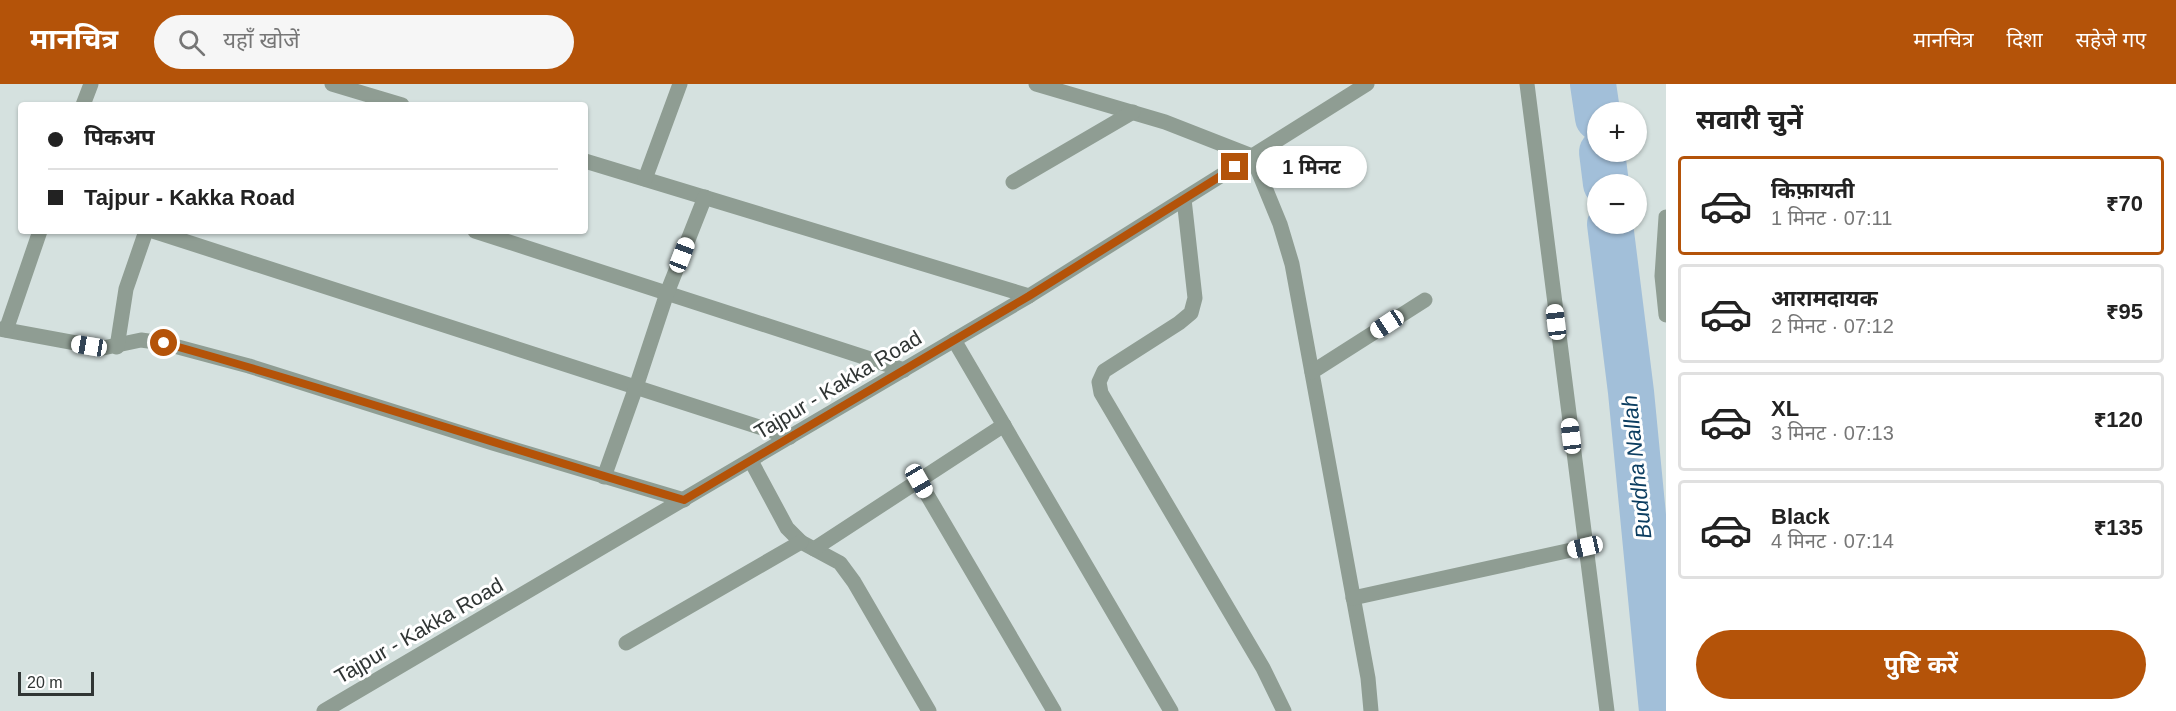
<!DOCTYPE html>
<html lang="hi">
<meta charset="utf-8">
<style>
:root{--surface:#fff;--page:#f6f6f6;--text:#222;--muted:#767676;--line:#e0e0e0;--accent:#b45309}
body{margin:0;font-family:Arial,"Noto Sans Devanagari",sans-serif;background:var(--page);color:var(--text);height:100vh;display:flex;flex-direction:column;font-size:22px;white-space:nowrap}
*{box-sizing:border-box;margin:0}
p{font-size:20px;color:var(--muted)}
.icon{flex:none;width:33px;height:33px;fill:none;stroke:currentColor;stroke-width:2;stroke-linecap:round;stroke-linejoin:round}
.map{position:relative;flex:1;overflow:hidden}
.details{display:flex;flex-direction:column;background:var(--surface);width:510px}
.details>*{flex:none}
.hud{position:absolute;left:18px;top:18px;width:570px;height:132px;border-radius:6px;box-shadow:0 2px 4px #0004;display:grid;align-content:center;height:132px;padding:0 30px;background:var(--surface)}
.buttons{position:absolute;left:1587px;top:18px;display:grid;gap:12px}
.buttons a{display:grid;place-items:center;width:60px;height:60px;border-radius:50%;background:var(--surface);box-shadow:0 2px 4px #0004;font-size:30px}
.scale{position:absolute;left:18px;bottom:15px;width:76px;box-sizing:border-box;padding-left:6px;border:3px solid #303534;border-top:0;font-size:16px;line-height:21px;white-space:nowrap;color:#303534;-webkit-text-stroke:4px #fff;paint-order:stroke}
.end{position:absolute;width:27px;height:27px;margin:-14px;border:8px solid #b45309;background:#fff;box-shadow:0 0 0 3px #fff}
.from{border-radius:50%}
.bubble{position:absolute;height:42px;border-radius:21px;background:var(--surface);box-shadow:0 2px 4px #0004;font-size:20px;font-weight:700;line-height:42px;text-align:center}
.car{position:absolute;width:18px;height:36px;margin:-18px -9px;border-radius:8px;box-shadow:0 0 4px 2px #0007;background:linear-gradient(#fff 24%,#345 0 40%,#fff 0 76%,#345 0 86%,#fff 0)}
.hud b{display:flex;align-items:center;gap:21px;height:57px;font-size:22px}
.hud b+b{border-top:2px solid var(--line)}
.hud i{width:15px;height:15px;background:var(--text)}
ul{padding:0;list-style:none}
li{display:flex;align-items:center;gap:18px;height:99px;margin:0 12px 9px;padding:0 18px;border:3px solid var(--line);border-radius:6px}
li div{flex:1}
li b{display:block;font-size:22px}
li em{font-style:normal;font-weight:700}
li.active{border-color:var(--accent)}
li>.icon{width:54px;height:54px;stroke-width:1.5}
h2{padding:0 30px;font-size:27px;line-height:72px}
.primary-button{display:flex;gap:12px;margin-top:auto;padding:12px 30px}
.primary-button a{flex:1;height:69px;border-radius:36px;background:var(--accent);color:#fff;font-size:24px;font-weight:700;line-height:69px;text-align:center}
header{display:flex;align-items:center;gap:36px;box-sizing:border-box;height:84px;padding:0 30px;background:var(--accent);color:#fff}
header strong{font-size:28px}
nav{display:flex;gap:33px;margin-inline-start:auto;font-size:21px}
.search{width:420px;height:54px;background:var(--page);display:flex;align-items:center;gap:15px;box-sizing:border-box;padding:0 21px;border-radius:33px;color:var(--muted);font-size:22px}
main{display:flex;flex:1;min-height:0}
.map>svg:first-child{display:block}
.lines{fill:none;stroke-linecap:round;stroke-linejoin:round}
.river{stroke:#a2bfd9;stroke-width:46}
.minor{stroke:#8f9d93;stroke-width:15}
.tertiary{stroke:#8f9d93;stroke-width:15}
.route{stroke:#b45309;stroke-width:8}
.labels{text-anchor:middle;stroke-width:6;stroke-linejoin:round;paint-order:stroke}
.street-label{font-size:21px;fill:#303534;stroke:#fff}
.water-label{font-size:22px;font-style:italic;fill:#0c3e61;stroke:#fff}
</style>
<header>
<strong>मानचित्र</strong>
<div class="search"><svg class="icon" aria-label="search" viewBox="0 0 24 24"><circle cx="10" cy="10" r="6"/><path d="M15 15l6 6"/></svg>यहाँ खोजें</div>
<nav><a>मानचित्र</a><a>दिशा</a><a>सहेजे गए</a></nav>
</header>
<main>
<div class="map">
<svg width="1666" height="627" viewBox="0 0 1666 627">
<rect width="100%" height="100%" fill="#d5e1df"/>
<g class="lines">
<g class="river">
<polyline points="1593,0 1598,34"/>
<polyline points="1602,68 1606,100"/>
<polyline points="1610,140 1631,308 1662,627"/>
</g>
<g class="minor">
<polyline points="332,0 402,21"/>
<polyline points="1036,0 1165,38 1252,72 1280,140 1292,180 1368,594 1371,627"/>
<polyline points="1527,0 1607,627"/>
<polyline points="83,21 91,0"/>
<polyline points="585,77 1029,212"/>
<polyline points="645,95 680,0"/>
<polyline points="1013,98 1133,28"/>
<polyline points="1184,115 1195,214 1191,229 1179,239 1104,287 1099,298 1101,309 1263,584 1284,627"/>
<polyline points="1666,133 1662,192 1666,231"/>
<polyline points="153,147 790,353"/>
<polyline points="475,147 904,286"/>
<polyline points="0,245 103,264 141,256 163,259 249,282 493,359 684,416"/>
<polyline points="6,246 40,147"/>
<polyline points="954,256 1171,627"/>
<polyline points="117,263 126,205 146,147"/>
<polyline points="1312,288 1425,216"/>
<polyline points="751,377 787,444 801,458 840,479 854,498 929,627"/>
<polyline points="604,393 636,303 667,209 705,113"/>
<polyline points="919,397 1054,627"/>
<polyline points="814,465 1004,341"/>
<polyline points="1353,514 1585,463"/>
<polyline points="626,559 801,458"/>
</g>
<polyline class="tertiary" points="324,627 1029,212 1367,0"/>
</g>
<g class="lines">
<path class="route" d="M164,259c174,48 346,106 520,157l345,-204 206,-129"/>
</g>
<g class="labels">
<g class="street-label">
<text transform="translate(838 301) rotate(-31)" y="7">Tajpur - Kakka Road</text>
<text transform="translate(419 547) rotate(-30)" y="7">Tajpur - Kakka Road</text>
</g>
<g class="water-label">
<text transform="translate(1636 383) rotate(-96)" y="8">Buddha Nallah</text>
</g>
</g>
</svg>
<div class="buttons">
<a>+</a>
<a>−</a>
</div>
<div class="scale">20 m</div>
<i class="end from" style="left:164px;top:259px"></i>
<i class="end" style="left:1235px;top:83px"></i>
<div class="bubble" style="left:1256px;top:62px;width:111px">1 मिनट</div>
<i class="car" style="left:682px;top:171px;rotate:21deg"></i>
<i class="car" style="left:1556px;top:238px;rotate:353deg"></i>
<i class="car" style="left:1387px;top:240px;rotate:237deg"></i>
<i class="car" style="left:89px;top:262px;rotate:279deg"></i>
<i class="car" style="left:1571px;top:352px;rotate:353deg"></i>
<i class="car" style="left:919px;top:397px;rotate:150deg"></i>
<i class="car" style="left:1585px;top:463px;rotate:257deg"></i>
<div class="hud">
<b><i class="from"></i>पिकअप</b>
<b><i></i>Tajpur - Kakka Road</b>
</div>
</div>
<section class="details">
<h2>सवारी चुनें</h2>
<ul>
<li class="active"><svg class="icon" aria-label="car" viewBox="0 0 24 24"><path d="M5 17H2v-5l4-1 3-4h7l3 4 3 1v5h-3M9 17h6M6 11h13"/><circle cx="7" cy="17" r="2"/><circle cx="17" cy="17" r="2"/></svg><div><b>किफ़ायती</b><p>1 मिनट · 07:11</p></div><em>₹70</em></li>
<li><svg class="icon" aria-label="car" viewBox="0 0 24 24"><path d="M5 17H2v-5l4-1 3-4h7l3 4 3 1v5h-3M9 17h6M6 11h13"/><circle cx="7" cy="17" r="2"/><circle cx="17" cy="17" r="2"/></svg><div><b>आरामदायक</b><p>2 मिनट · 07:12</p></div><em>₹95</em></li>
<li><svg class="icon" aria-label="car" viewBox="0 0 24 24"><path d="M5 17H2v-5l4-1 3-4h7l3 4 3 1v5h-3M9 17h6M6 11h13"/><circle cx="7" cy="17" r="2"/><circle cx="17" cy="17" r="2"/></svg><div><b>XL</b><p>3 मिनट · 07:13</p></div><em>₹120</em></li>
<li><svg class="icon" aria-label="car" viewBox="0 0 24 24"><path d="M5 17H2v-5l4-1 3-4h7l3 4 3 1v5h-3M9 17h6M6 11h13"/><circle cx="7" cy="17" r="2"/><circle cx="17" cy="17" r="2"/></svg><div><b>Black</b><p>4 मिनट · 07:14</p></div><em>₹135</em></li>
</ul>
<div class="primary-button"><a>पुष्टि करें</a></div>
</section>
</main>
